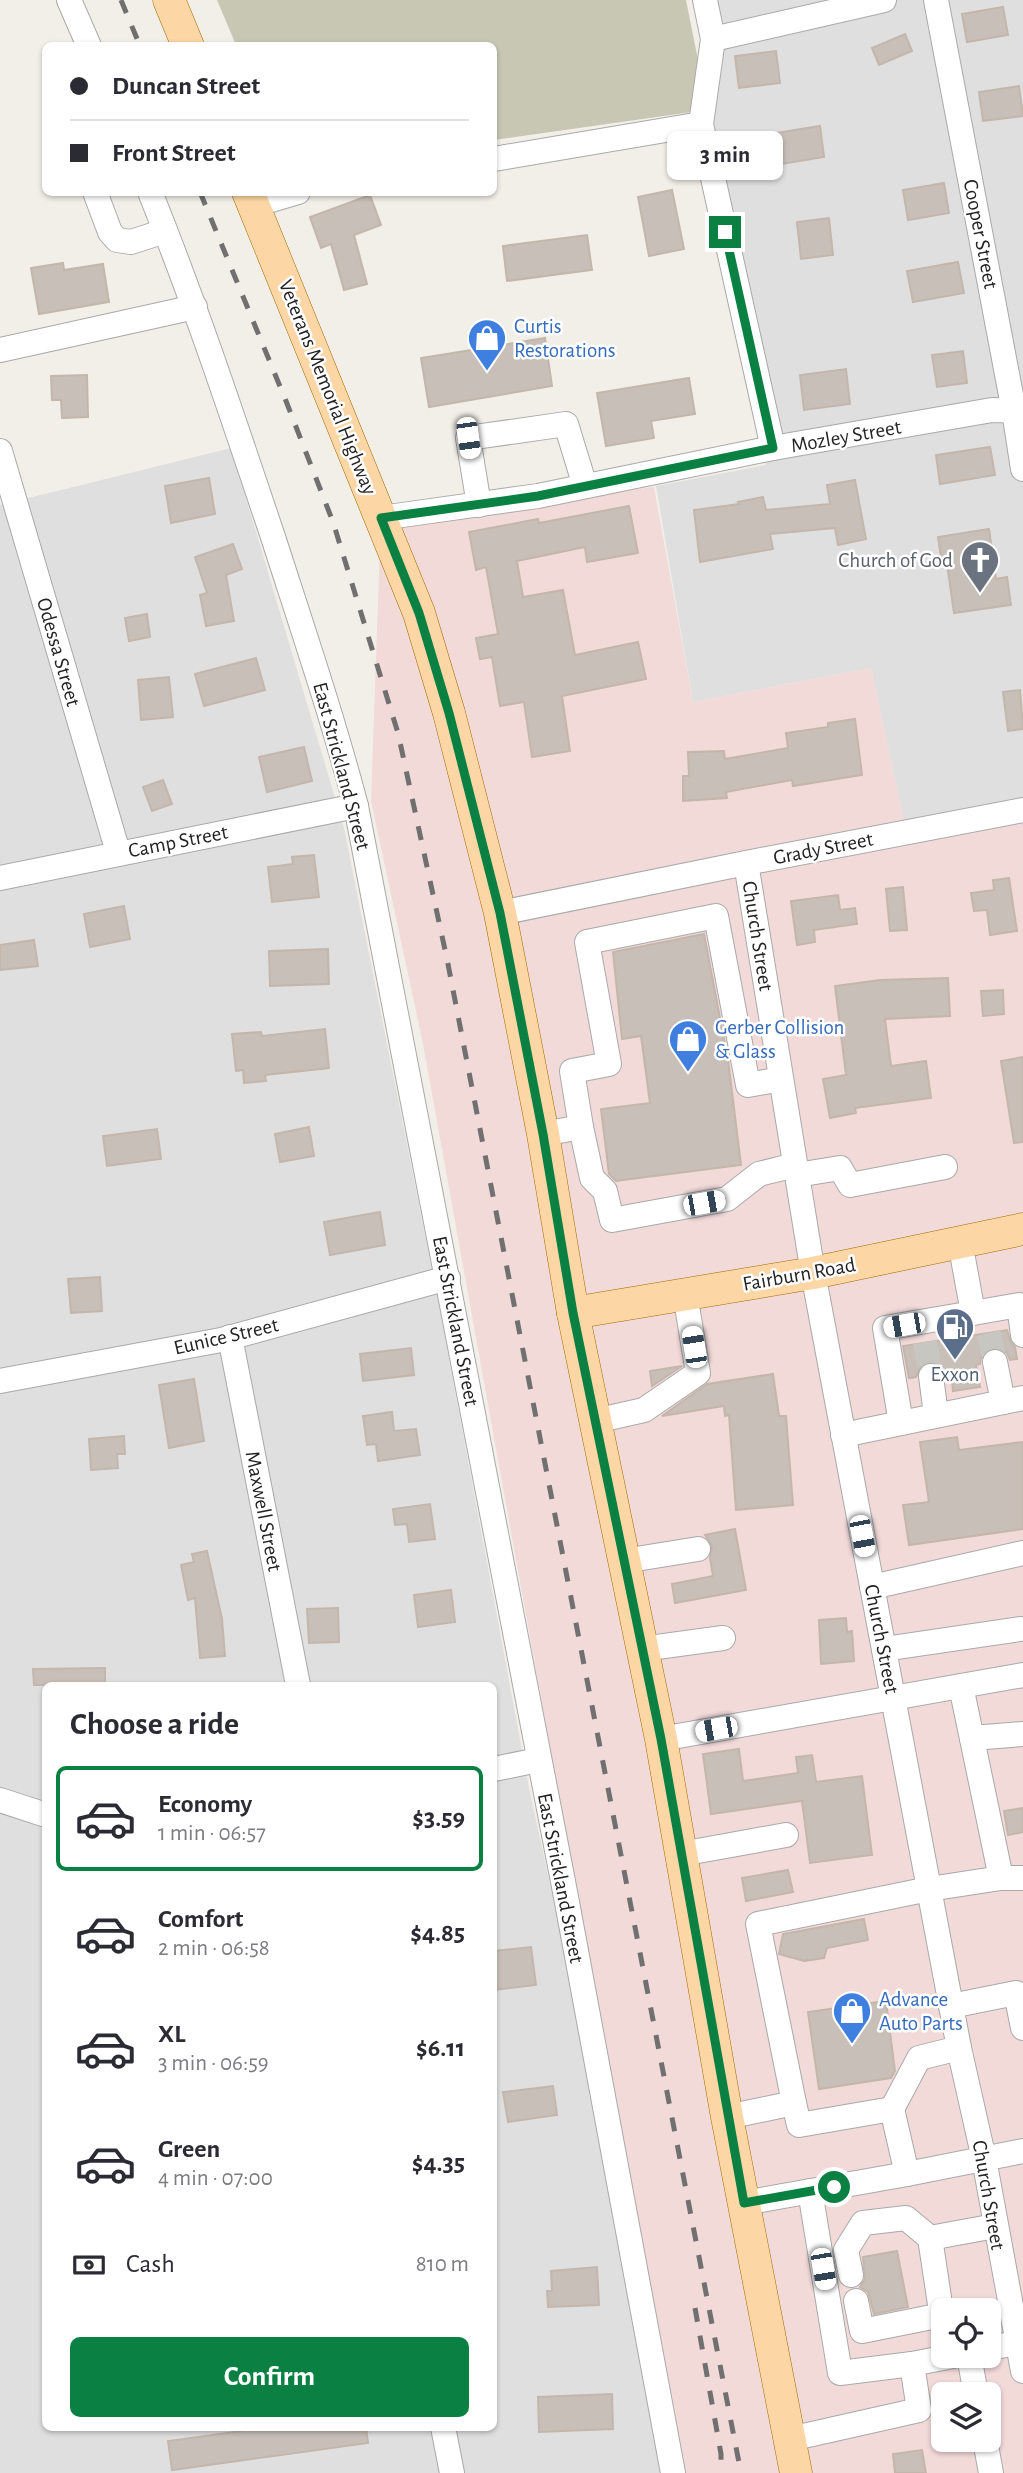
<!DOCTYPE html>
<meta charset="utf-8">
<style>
:root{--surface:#fff;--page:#f7f7f7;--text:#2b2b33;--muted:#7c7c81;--line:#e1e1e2;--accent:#0b8043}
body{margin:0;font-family:"Alegreya Sans",sans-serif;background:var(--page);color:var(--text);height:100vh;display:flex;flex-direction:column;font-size:26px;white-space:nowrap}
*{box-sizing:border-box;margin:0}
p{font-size:23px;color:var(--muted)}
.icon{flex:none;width:38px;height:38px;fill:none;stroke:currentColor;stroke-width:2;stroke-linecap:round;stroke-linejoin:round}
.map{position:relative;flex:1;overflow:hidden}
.panel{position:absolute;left:42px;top:1682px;width:455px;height:749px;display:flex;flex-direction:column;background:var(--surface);border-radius:10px;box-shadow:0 2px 5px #0004}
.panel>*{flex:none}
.guide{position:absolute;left:42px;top:42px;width:455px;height:154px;border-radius:10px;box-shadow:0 2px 5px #0004;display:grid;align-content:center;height:154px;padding:0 28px;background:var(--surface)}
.controls{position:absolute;left:931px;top:2298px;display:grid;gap:14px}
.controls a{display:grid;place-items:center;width:70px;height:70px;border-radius:10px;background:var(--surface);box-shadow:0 2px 5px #0004;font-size:35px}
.end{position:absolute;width:32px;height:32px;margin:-16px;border:9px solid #0b8043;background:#fff;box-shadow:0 0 0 4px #fff}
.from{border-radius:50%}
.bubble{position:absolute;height:49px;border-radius:10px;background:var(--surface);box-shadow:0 2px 5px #0004;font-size:23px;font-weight:700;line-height:49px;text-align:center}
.car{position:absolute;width:21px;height:42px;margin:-21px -10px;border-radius:9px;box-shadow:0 0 5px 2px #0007;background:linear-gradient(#fff 24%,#345 0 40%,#fff 0 76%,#345 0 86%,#fff 0)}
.guide b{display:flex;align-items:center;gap:24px;height:66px;font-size:26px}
.guide b+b{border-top:2px solid var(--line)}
.guide i{width:18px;height:18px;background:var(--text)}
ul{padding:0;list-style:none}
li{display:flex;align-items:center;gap:21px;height:105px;margin:0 14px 10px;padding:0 14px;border:4px solid transparent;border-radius:10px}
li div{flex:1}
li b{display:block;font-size:26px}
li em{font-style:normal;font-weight:700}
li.on{border-color:var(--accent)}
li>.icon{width:63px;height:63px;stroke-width:1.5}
h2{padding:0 28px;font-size:32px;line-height:84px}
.pay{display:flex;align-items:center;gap:18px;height:77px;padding:0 28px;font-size:26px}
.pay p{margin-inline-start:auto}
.action{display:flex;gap:14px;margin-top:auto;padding:14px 28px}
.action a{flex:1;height:80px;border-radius:10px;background:var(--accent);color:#fff;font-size:28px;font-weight:700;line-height:80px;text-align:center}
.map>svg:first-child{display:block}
.residential{fill:#e0dfdf;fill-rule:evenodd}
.commercial{fill:#f2dad9;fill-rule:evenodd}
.construction{fill:#c7c7b4}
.building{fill:#c7bfb8;stroke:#c4b6ab;stroke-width:2}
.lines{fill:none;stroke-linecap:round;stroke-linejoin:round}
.minor-tunnel{stroke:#c8c6c1;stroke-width:24;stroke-dasharray:24 12;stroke-linecap:butt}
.minor-casing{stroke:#a9a9a9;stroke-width:26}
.major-casing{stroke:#a06b00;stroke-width:33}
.minor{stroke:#fff;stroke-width:24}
.major{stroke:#fcd6a4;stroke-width:32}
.rail{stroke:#707070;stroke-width:5;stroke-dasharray:14 14;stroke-linecap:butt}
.route{stroke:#0b8043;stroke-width:9}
.labels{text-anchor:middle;stroke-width:5;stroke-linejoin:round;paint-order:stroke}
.street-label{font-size:21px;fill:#222;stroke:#fff}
.shop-label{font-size:21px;fill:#366cbe;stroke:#fff;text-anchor:start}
.worship-label{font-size:21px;fill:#5b616d;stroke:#fff;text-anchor:end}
.service-label{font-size:21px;fill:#4e5e75;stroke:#fff}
</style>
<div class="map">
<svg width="1023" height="2473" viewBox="0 0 1023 2473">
<rect width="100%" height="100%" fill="#f2efe9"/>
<g class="residential">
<polygon points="705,0 1023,0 1023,807 904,821 871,668 693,702 656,486 766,465 701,124"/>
<path d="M231,448l113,380 96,482 89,478 150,685h-679v-1968zM46,1685h448v742h-448z"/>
</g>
<path class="commercial" d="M654,487l39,215 178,-34 33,152 119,-13v1666h-339l-132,-714 -129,-715 -52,-243 10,-283zM943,2310h46v46h-46zM943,2394h46v46h-46z"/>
<polygon class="construction" points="217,0 686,0 698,60 692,112 494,140 494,46 236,45"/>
<g class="building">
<polygon points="1003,7 1008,35 967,42 962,14"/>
<polygon points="905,34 912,51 879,65 872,48"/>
<polygon points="776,51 780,83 739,88 735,56"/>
<polygon points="1019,86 1023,116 983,121 979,92"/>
<polygon points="820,126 824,157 757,168 752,137"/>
<polygon points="944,183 949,213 908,220 903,190"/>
<polygon points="672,190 684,249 649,256 638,197"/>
<polygon points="370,195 381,225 354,235 367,284 344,290 331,244 321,248 310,217"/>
<polygon points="829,218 833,255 801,259 797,222"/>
<polygon points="587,235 592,270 507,281 503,246"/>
<polygon points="958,262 964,293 913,302 907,271"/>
<polygon points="63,263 64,270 103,264 109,302 39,314 31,268"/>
<polygon points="545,338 552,386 429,407 421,358"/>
<polygon points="963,351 967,383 937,387 932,355"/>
<polygon points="846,369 850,404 804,410 800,375"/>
<polygon points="87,375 88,417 62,418 61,400 52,400 51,376"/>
<polygon points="689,378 695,414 651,421 654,438 606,446 597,393"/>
<polygon points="990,447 995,475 940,484 936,455"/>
<polygon points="209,478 215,514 171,523 165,486"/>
<polygon points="855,480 866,539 838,545 835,528 770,534 773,549 700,562 694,510 739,504 738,502 763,497 766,510 830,504 827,485"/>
<polygon points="629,506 638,553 587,562 585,547 517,561 523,597 563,590 575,655 638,642 646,679 562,696 570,751 532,757 524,702 500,706 492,657 480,659 476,638 498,634 486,567 476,570 469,532 538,519 539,523"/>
<polygon points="989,529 996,579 1007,577 1011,605 954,613 947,564 942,565 938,537"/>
<polygon points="233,544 242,569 226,575 234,621 206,626 200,595 207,593 195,557"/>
<polygon points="147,614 150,637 129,641 125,618"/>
<polygon points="256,658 265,690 204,706 195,674"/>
<polygon points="169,677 173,717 141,720 138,680"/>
<polygon points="1020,690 1023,729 1008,731 1003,692"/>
<polygon points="855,719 862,775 793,786 792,780 726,792 727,798 683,801 683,776 689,776 688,752 724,751 725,759 788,748 786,733 828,727 828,723"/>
<polygon points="304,747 312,781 267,792 259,757"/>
<polygon points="163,780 172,804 152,811 143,787"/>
<polygon points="314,855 319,897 272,902 268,867 293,864 292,857"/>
<polygon points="1009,878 1017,931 990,935 987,910 974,911 971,893 994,890 993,880"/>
<polygon points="903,887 907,930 890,931 886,889"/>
<polygon points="838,895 840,910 855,908 857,924 814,930 815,942 797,945 791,901"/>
<polygon points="124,906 130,939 90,947 84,914"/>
<polygon points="704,934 728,1060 741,1165 616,1181 609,1174 601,1109 650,1103 641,1036 622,1039 613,952"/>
<polygon points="34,940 38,966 0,970 0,945"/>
<polygon points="328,949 329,984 270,986 269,951"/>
<polygon points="948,978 950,1016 885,1019 891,1066 926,1061 931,1098 855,1108 856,1113 830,1118 823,1079 846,1075 835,986 880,980"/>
<polygon points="1003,990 1004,1014 983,1016 981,991"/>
<polygon points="325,1029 329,1068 265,1075 266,1081 244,1083 243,1070 236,1071 232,1034 261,1032 262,1036"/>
<polygon points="1023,1057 1023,1142 1014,1143 1001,1061"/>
<polygon points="309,1127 314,1156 280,1162 275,1134"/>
<polygon points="157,1129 161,1159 107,1166 103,1136"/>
<polygon points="380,1212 385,1245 330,1255 324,1222"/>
<polygon points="100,1277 102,1311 71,1313 68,1279"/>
<polygon points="1007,1330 1011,1343 1015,1347 1017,1359 1010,1360 1007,1353 999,1348 986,1350 981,1357 980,1364 976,1365 980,1387 953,1391 951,1373 946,1373 937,1363 930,1361 921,1365 916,1377 909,1378 903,1346"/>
<polygon points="411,1348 414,1375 363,1381 360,1354"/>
<polygon points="682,1366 652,1386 650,1371"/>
<polygon points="773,1374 779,1416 786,1416 793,1505 736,1510 729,1415 725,1416 724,1406 662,1416 707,1384"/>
<polygon points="194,1379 204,1441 169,1448 159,1385"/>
<polygon points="392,1412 394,1431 416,1429 420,1455 378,1461 376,1444 367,1445 363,1416"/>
<polygon points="124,1436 125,1454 117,1454 118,1468 91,1470 89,1439"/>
<polygon points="957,1437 959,1450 1023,1442 1023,1529 909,1545 903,1505 929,1502 920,1442"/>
<polygon points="430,1504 435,1539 409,1542 407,1524 395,1525 393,1509"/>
<polygon points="735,1529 746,1590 675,1603 672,1584 713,1576 710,1558 712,1546 705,1535"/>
<polygon points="207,1551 222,1619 225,1656 200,1658 195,1598 188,1600 181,1565 194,1562 192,1554"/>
<polygon points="451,1590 455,1622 418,1627 414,1595"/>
<polygon points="338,1608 339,1642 309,1643 307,1609"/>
<polygon points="846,1618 847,1632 852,1631 854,1661 821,1664 819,1620"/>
<polygon points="105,1668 105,1685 34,1685 33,1669"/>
<polygon points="739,1749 743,1781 798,1773 796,1757 812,1755 816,1782 862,1776 872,1855 810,1863 802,1801 711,1814 703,1754"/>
<polygon points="1023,1808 1023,1832 1008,1835 1004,1811"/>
<polygon points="788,1870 793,1892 746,1901 742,1878"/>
<polygon points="864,1919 868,1940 827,1948 824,1958 804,1961 779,1954 783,1934"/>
<polygon points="531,1947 536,1985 494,1990 494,1951"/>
<polygon points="886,2001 895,2071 891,2078 819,2089 808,2012"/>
<polygon points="553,2086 557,2115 508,2122 503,2092"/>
<polygon points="897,2251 908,2307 874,2314 868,2292 860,2287 865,2279 863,2257"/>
<polygon points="597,2267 599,2305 548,2307 547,2291 552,2291 551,2271"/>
<polygon points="612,2394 613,2429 539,2432 538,2397"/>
<polygon points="271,2427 366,2427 368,2443 172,2470 168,2441"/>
<polygon points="922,2450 926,2473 895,2473 893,2454"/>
</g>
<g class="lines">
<g class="minor-tunnel">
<polyline points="989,1333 995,1362"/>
<polyline points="925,1342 931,1376"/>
</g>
<g class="minor-casing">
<g id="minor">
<polyline points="69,0 89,46"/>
<polyline points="705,0 713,39 701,124 773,448"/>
<polyline points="936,0 1014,411 1023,469"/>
<polyline points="713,39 884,0"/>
<polyline points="494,159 701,124"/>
<polyline points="95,192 110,232 117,240 131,242 165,231"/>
<path d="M150,192c46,114 84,229 123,345 29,90 59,178 83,269l210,1091 107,576"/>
<polyline points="254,205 298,192"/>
<polyline points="0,350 195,307"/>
<polyline points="0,451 118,852"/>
<polyline points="479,505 468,438 566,424 585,486"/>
<polyline points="381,518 538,496 773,448 992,410 1023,411"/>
<polyline points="746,863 813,1273 959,2048 984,2159 1023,2371"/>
<polyline points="0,878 356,806"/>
<polyline points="500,913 746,863 1023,810"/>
<polyline points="581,1127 592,1178 605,1191 612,1220 727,1199 759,1174 795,1165"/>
<polyline points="543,1134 581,1127 572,1071 609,1064 587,942 716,916 748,1085 781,1079"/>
<polyline points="797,1175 840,1168 850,1185 945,1167"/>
<polyline points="960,1242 973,1313 1019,1305 1023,1335"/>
<polyline points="230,1337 298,1685"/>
<polyline points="995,1362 1003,1402"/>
<polyline points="931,1376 936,1415"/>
<polyline points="0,1381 221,1340 448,1278"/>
<polyline points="595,1421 644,1410 698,1373 685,1294"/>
<polyline points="901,1423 885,1328 973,1313"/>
<polyline points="843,1435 1023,1398"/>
<polyline points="624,1561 698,1549"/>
<polyline points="872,1587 1023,1553"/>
<polyline points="642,1649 723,1638"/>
<polyline points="884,1649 1020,1629"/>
<polyline points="972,1738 1023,1734"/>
<polyline points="661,1739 1023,1675"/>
<polyline points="494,1769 538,1760"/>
<polyline points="0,1800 46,1815"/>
<polyline points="681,1854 786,1835"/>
<polyline points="1001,1878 1023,1878"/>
<polyline points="951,2006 1016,1993 1023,2028"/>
<polyline points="794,2103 799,2125 892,2109 907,2174"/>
<polyline points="892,2109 919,2058 959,2048"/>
<polyline points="727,2117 794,2103 758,1924 929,1889 1001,1878 961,1686"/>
<polyline points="810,2191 840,2373 912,2364"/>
<polyline points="744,2203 907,2174 1023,2151"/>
<polyline points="851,2275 846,2250 863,2223 906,2218 930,2238"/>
<polyline points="856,2301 862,2331 942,2315"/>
<polyline points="943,2324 930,2238 995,2226"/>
<polyline points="989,2348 1017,2343"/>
<polyline points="969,2356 976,2394"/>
<polyline points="443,2427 452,2473"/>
<polyline points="790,2439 919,2410 912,2364 953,2356"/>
<polyline points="985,2440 991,2473"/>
</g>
</g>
<g class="major-casing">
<g id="major">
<polyline points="169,0 188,46"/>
<polyline points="248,192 419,613 449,713 500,913 543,1134 573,1313 661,1739 727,2117 796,2473"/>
<polyline points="573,1313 813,1273 1023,1229"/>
</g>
</g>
<use href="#minor" class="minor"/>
<use href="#major" class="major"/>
<g class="rail">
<polyline points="121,0 140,46"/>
<polyline points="200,192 286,401 333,522 398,733 447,959 741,2473"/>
<polyline points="695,2308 721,2454 721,2473"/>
</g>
</g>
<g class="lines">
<polyline class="route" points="725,232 773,448 538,496 381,518 419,613 449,713 500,913 543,1134 573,1313 661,1739 744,2203 834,2187"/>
</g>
<defs>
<g id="shop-pin" transform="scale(2.0125)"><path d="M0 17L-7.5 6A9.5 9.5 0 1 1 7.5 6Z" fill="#3f7fe0" stroke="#fff"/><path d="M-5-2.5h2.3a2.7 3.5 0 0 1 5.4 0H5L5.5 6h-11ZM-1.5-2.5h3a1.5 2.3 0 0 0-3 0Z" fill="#fff"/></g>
<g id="church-pin" transform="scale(2.0125)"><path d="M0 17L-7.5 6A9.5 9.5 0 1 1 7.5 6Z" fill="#6b7280" stroke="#fff"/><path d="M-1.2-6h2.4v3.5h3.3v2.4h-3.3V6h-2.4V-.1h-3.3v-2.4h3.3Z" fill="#fff"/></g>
<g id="fuel-pin" transform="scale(2.0125)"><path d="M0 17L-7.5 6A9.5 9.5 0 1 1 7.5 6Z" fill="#5c6f8a" stroke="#fff"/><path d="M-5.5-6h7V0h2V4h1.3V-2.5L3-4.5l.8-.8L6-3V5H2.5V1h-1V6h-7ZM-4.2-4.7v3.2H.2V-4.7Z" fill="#fff"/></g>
</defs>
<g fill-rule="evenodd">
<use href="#shop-pin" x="487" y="338"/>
<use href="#church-pin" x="980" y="560"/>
<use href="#shop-pin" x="688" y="1039"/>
<use href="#fuel-pin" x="955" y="1327"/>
<use href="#shop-pin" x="852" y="2011"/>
</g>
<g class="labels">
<g class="street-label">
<text transform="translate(981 234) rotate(79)" y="7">Cooper Street</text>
<text transform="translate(328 387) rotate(68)" y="7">Veterans Memorial Highway</text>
<text transform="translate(846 436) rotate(-10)" y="7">Mozley Street</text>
<text transform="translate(59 652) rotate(74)" y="7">Odessa Street</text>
<text transform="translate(342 766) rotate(75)" y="7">East Strickland Street</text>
<text transform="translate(178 841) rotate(-11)" y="7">Camp Street</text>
<text transform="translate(823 848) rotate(-11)" y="7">Grady Street</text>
<text transform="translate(758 936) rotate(81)" y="7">Church Street</text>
<text transform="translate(799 1274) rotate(-10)" y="7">Fairburn Road</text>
<text transform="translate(456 1321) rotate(79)" y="7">East Strickland Street</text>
<text transform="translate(226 1336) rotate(-13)" y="7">Eunice Street</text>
<text transform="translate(264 1511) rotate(79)" y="7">Maxwell Street</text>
<text transform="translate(882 1639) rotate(79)" y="7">Church Street</text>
<text transform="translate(561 1878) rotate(79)" y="7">East Strickland Street</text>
<text transform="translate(989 2195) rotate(80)" y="7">Church Street</text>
</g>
<g class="shop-label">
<text x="514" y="333">Curtis<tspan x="514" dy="24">Restorations</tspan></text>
<text x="715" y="1034">Gerber Collision<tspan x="715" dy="24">&amp; Glass</tspan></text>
<text x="879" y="2006">Advance<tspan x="879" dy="24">Auto Parts</tspan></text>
</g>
<g class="worship-label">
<text x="953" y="567">Church of God</text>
</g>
<g class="service-label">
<text x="955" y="1381">Exxon</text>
</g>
</g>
</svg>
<div class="controls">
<a><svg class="icon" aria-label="locate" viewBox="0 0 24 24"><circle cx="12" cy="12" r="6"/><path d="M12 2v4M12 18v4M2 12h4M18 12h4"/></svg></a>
<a><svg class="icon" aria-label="layers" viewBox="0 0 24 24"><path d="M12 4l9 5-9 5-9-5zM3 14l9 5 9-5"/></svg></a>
</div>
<i class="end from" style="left:834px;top:2187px"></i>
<i class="end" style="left:725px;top:232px"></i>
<div class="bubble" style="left:667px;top:131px;width:116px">3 min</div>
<i class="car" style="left:468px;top:438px;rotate:172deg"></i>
<i class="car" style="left:704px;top:1203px;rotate:80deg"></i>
<i class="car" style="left:904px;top:1325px;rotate:260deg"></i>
<i class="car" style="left:694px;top:1347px;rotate:351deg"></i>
<i class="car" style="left:862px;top:1536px;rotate:169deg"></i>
<i class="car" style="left:716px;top:1729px;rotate:260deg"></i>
<i class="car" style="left:823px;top:2269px;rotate:170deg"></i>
<div class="guide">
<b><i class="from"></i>Duncan Street</b>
<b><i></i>Front Street</b>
</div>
<section class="panel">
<h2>Choose a ride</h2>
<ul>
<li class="on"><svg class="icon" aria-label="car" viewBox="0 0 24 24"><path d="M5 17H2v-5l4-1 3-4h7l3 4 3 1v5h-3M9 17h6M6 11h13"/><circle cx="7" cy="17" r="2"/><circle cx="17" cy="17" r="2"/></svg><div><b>Economy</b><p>1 min · 06:57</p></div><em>$3.59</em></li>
<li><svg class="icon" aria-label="car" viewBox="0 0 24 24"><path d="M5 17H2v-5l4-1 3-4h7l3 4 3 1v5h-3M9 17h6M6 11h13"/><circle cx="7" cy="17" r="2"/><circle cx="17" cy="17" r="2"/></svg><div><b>Comfort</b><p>2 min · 06:58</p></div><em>$4.85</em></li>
<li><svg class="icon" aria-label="car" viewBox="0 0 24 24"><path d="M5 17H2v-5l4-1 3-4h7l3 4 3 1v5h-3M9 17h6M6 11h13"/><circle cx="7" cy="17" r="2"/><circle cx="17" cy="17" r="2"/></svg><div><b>XL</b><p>3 min · 06:59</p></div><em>$6.11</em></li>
<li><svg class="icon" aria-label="car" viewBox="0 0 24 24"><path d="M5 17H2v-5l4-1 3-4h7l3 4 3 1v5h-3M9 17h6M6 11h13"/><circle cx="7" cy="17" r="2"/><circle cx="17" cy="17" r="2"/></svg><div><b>Green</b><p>4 min · 07:00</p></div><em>$4.35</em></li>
</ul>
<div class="pay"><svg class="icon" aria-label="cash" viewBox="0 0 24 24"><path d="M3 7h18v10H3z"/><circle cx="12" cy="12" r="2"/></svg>Cash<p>810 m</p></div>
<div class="action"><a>Confirm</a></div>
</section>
</div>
